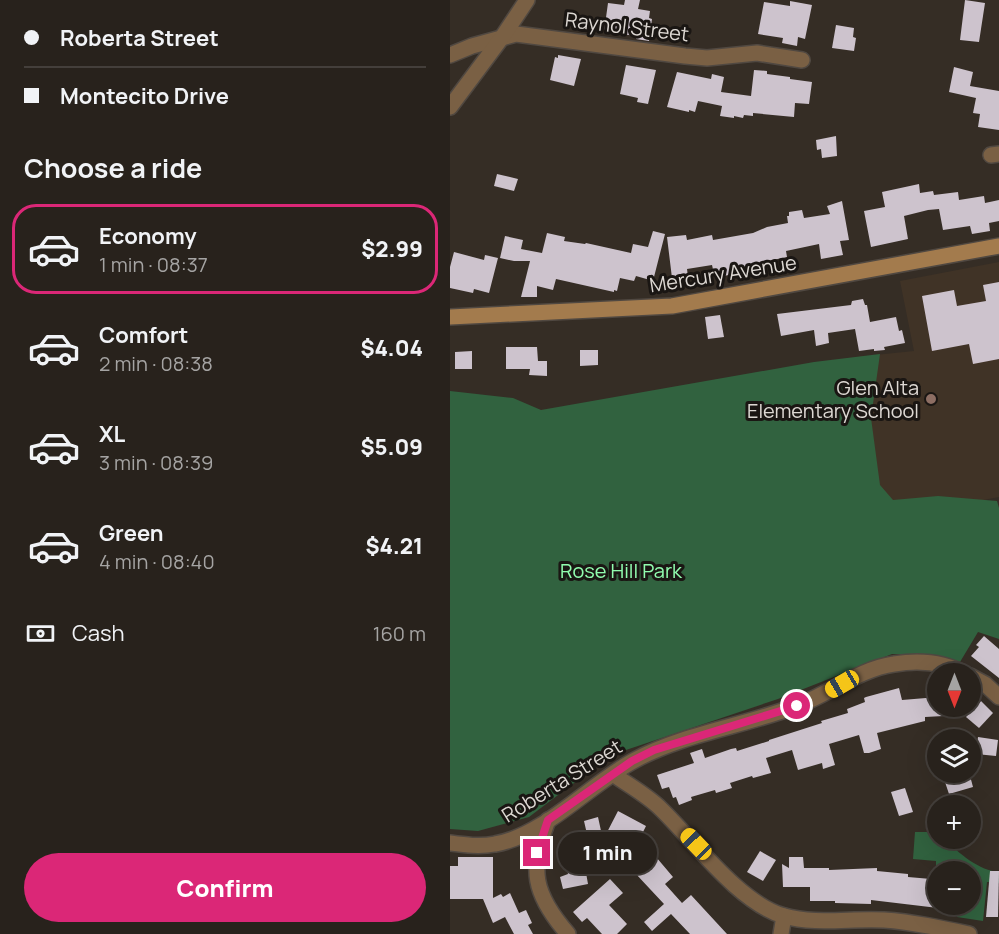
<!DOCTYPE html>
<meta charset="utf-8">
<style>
:root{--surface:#28221c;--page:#302a25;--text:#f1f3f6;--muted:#a5a4a3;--line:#443f3b;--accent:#db2777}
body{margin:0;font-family:Manrope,sans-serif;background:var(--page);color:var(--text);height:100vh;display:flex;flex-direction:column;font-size:22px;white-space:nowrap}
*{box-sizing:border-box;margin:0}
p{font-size:20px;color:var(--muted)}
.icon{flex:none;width:33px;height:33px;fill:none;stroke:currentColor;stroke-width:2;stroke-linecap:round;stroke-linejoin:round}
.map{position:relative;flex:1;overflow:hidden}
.side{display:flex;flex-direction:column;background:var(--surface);width:450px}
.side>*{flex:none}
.guide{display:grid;align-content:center;height:132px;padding:0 24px;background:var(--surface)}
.needle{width:39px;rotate:180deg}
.tools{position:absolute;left:477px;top:663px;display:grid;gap:12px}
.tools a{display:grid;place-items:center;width:54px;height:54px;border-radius:50%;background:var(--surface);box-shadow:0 6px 24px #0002,0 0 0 2px var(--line);font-size:30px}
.end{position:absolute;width:27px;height:27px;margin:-14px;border:8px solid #db2777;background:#fff;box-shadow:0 0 0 3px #fff}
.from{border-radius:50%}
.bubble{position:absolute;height:42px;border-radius:21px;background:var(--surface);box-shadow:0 6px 24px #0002,0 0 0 2px var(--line);font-size:20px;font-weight:800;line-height:42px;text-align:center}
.car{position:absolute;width:18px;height:36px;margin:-18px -9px;border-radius:8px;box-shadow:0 0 4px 2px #0007;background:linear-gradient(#f5c518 24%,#345 0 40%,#f5c518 0 76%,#345 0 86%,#f5c518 0)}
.guide b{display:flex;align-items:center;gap:21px;height:57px;font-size:22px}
.guide b+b{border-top:2px solid var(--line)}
.guide i{width:15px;height:15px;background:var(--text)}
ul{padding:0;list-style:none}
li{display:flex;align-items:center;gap:18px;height:90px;margin:0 12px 9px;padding:0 12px;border:3px solid transparent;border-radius:24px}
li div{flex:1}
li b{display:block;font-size:22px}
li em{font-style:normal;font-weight:800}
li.selected{border-color:var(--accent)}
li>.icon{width:54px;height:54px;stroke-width:1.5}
h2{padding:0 24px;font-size:27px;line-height:72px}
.pay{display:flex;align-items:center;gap:15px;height:66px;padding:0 24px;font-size:22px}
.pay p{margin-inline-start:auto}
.button{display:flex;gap:12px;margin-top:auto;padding:12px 24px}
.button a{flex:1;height:69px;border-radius:36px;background:var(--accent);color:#fff;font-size:24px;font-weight:800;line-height:69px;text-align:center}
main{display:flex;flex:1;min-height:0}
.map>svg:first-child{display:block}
.built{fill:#403326}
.green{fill:#31623f}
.building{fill:#cdc3cd}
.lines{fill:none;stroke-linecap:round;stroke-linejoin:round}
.street-casing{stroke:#504841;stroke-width:18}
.secondary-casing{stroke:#504841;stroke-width:18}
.street{stroke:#7a6044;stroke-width:15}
.secondary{stroke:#a37b4d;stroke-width:15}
.route{stroke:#db2777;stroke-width:8}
.education-dot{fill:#8d6e63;stroke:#1a1613;stroke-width:2}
.labels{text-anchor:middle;stroke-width:6;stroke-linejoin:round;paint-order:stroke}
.street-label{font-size:20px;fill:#ddd8d3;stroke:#1a1613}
.poi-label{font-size:20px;fill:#ddd8d3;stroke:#1a1613;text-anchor:end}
.park-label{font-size:20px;fill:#91fcae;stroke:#1a1613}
</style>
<main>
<section class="side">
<div class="guide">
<b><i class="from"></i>Roberta Street</b>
<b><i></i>Montecito Drive</b>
</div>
<h2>Choose a ride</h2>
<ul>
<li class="selected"><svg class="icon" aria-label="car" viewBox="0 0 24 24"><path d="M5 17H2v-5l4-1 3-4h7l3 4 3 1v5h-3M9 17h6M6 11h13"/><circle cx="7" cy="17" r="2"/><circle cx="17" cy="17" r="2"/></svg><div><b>Economy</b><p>1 min · 08:37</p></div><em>$2.99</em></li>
<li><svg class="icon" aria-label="car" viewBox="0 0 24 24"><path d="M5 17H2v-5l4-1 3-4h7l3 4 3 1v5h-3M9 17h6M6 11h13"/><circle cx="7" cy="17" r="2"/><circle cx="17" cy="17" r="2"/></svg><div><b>Comfort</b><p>2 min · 08:38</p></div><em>$4.04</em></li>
<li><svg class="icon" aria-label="car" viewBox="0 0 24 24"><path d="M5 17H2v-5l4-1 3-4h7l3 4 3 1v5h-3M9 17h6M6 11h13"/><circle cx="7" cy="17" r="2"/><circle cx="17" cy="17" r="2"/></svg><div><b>XL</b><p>3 min · 08:39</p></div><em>$5.09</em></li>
<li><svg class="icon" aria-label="car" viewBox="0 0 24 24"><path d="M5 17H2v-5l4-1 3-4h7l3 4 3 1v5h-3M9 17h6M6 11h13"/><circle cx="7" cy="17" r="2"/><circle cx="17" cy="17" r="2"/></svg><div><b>Green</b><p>4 min · 08:40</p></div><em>$4.21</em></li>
</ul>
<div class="pay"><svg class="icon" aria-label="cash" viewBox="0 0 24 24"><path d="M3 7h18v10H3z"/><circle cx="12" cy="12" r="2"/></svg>Cash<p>160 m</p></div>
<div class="button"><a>Confirm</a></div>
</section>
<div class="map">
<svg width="549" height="934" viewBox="0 0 549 934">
<rect width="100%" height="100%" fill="#352d25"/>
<polygon class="built" points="549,262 549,497 453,515 426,555 406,357 464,351 450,281"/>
<g class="green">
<polygon points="430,354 421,418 430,485 443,500 488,496 547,501 549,508 549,639 528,632 510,662 486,655 442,654 328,699 161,755 79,817 28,831 0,829 0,391 63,398 91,410 364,362"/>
<path d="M465,832h22l1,6 7,1c13,14 35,32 54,33v11l-12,-1 -4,39 -26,-4 1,-12 12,-1v-32h-32l-2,7v-18l-23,-2z"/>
</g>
<g class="building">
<polygon points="175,0 190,0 188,9 200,11 199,18 202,19 199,41 186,39 187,36 154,32 158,3 174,5"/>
<polygon points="515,0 535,3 529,42 510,40"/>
<polygon points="340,1 362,5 355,39 348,37 347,46 332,43 333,38 308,34 314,2 340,6"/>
<polygon points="386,25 404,28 403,37 406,38 404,51 382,48"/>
<polygon points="108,55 131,59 124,86 100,80 105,57 108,58"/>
<polygon points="176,65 206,70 198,104 187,102 188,98 170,94"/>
<polygon points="504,67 523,72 520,86 549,91 549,130 528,127 530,114 523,113 526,98 499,92"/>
<polygon points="304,70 317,71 317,74 340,77 340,79 362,82 359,104 345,103 344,117 303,113 303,116 294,115 293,118 284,116 284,118 270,116 272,106 248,101 245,112 239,110 239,112 217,107 227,72 261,79 262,74 274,77 271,92 301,96"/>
<polygon points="386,136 387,156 372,158 371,149 367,150 366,140"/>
<polygon points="47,174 68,179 64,191 44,186"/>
<polygon points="469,184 470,193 483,191 484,195 508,192 509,200 534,196 535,203 549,200 549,221 539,223 540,231 522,234 520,226 493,230 489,209 478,210 454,216 458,239 421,247 414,211 435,207 432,192"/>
<polygon points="392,201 399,240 390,241 393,255 371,259 369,244 336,251 337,257 313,262 314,266 310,267 310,268 265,278 262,265 237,269 238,277 222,278 217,237 236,235 237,240 262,235 263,240 303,233 317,227 338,223 337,216 339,216 339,212 352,210 354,218 380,214 377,206"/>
<polygon points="203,231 215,234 204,277 200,276 200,280 186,276 184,281 170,278 167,291 164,290 164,292 106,279 103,290 87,286 87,297 71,297 80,261 64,261 50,258 55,236 73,240 71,249 92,253 97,233 115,237 114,241 135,244 136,243 181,253 183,244 198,247"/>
<polygon points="4,252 34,260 35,255 48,258 39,293 24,289 23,293 0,288 0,267"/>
<polygon points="549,282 549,359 523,364 519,344 482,351 472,296 504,290 507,306 536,301 533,285"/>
<polygon points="413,299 415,305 417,305 420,322 446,317 449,331 452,330 455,343 434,347 435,350 424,351 424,349 409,351 405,329 378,333 379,343 366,346 364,330 331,336 327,314 401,305 402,301"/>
<polygon points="270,315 274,337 258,339 255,317"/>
<polygon points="56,347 87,347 88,361 97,361 97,376 79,375 80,369 56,369"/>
<polygon points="130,350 148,350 148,365 130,366"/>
<polygon points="22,351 22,369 5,369 5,352"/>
<polygon points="534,636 549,649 549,678 521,656 529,647 526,645"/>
<polygon points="449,688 452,700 488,697 488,706 512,706 512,715 475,717 475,721 427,733 431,749 419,753 414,753 409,735 379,744 385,765 373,769 372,763 348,770 342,750 316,758 321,773 303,778 302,776 280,783 282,788 266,793 265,790 241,797 242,800 229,805 226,797 223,798 219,787 212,789 207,775 244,763 240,753 252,749 255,758 281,749 286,748 287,751 319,741 319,740 372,723 371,721 398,713 397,709 415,702 414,698 416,697"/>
<polygon points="531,701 543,713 529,728 516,717"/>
<polygon points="528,737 548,740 546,756 526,754"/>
<polygon points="513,772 519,772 523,787 499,794 494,779"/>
<polygon points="455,788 463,812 449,816 441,792"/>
<polygon points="168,811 196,826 190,838 223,877 215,884 232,903 241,895 277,934 240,934 221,914 202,931 194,922 214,904 171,858 163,866 144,859 135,867 138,884 113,889 110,877 118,874 113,849 116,837 118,835 139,843 134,821 148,817 153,840"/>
<polygon points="310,851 326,860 313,881 297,872"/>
<polygon points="8,857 43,857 43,898 51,894 53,897 60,893 69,913 76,910 82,923 78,925 83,934 64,934 55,917 43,923 33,899 0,899 0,866 8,866"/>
<polygon points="339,857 353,857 354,868 379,868 379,870 427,868 427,871 458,874 458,877 481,879 481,881 488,881 488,908 421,900 421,904 385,903 385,901 360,901 360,887 333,887 332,864 339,868"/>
<polygon points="540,871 549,871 548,917 536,917"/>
<polygon points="160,879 173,893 159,905 177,924 167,934 152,934 137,918 132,922 123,912"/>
</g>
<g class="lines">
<g class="street-casing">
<g id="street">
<polyline points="0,55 22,46 66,34 235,56 257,58 307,53 352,60"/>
<polyline points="0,107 53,36 77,0"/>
<polyline points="541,155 549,154"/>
<polyline points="520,676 535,684 549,697"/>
<path d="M163,774c15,11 34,21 48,35 33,32 78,94 123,107 31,9 68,2 100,4 29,2 57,8 85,14"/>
<path d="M98,820c-19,49 -15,74 20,114"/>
<path d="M0,843c15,2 30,4 45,1 49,-8 96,-61 140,-84 50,-27 110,-34 164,-55 32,-12 60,-36 95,-41 24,-4 50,-2 71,10"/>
<polyline points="331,934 334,916"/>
</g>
</g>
<g class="secondary-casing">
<polyline id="secondary" points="0,317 222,306 549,246"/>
</g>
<use href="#street" class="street"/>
<use href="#secondary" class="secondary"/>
</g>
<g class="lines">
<polyline class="route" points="87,853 98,820 182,761 204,750 347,706"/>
</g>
<circle class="education-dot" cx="481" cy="399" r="6"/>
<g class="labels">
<g class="street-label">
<text transform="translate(177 27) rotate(7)" y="7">Raynol Street</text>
<text transform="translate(273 274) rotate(-9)" y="7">Mercury Avenue</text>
<text transform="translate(112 781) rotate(-32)" y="7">Roberta Street</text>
</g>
<g class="poi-label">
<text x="469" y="395">Glen Alta<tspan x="469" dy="23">Elementary School</tspan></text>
</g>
<g class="park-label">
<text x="171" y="578">Rose Hill Park</text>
</g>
</g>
</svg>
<div class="tools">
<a><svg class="needle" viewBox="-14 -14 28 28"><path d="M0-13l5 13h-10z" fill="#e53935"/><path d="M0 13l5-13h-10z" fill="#a5a4a3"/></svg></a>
<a><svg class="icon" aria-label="layers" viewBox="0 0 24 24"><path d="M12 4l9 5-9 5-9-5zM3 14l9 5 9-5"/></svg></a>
<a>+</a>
<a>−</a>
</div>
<i class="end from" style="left:347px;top:706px"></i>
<i class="end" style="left:87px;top:853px"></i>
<div class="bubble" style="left:108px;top:832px;width:99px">1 min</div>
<i class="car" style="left:392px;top:684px;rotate:240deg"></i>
<i class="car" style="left:246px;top:844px;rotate:316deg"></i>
</div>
</main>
